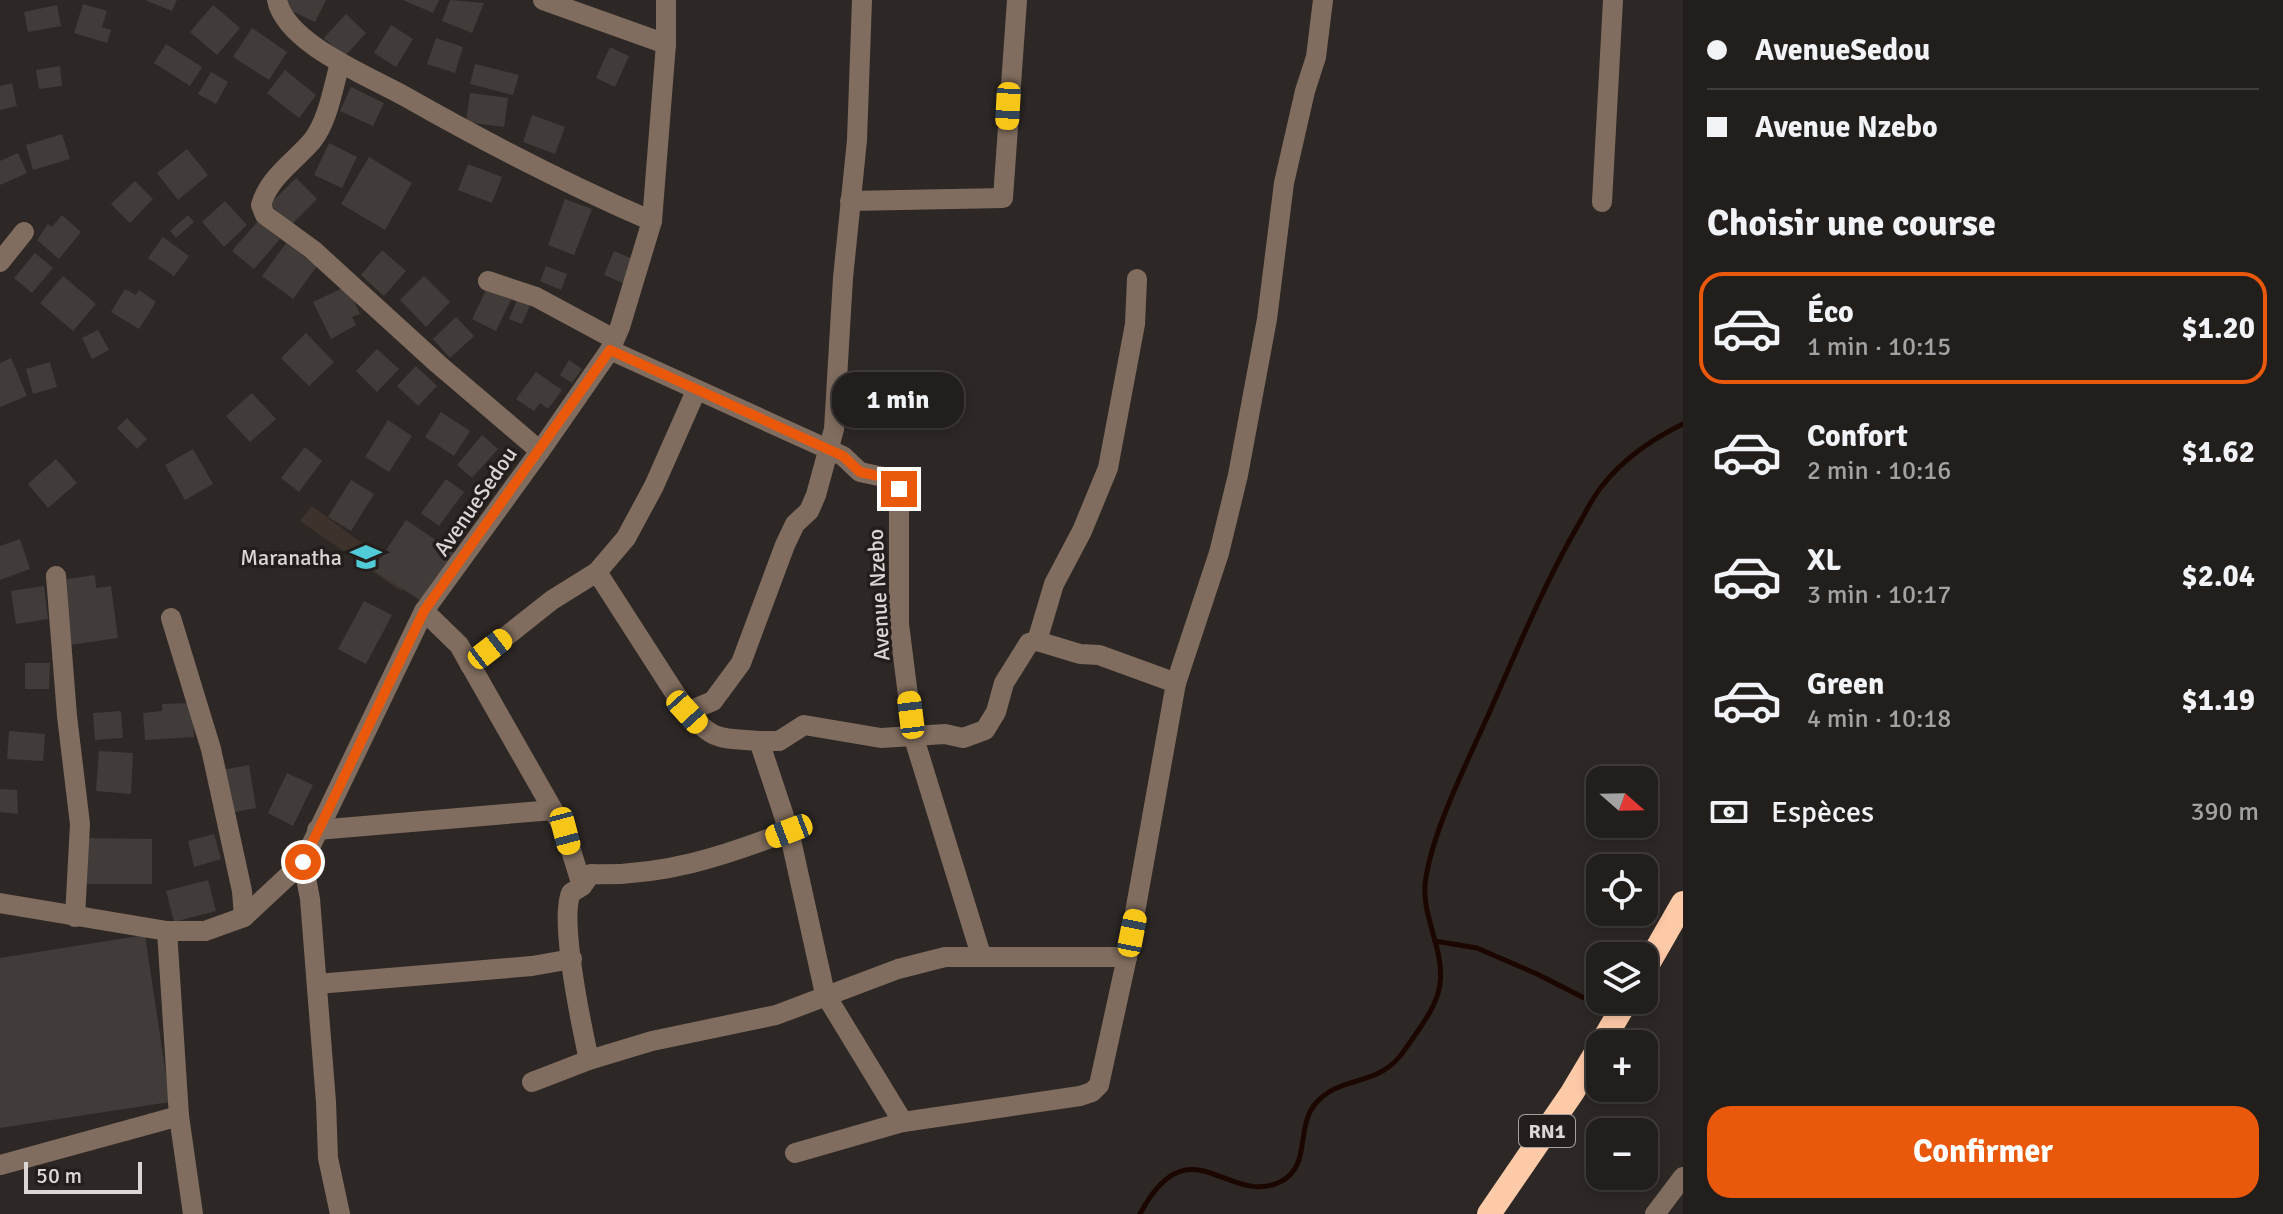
<!DOCTYPE html>
<html lang="fr">
<meta charset="utf-8">
<style>
:root{--surface:#221e1c;--page:#2e2b29;--text:#f1f3f6;--muted:#a2a2a3;--line:#3f3c3b;--accent:#ea580c}
body{margin:0;font-family:Signika,sans-serif;background:var(--page);color:var(--text);height:100vh;display:flex;flex-direction:column;font-size:30px;white-space:nowrap}
*{box-sizing:border-box;margin:0}
p{font-size:26px;color:var(--muted)}
.icon{flex:none;width:44px;height:44px;fill:none;stroke:currentColor;stroke-width:2;stroke-linecap:round;stroke-linejoin:round}
.map{position:relative;flex:1;overflow:hidden}
.panel{display:flex;flex-direction:column;background:var(--surface);width:600px}
.panel>*{flex:none}
.hud{display:grid;align-content:center;height:176px;padding:0 24px;background:var(--surface)}
.needle{width:52px;rotate:110deg}
.controls{position:absolute;left:1586px;top:766px;display:grid;gap:16px}
.controls a{display:grid;place-items:center;width:72px;height:72px;border-radius:16px;background:var(--surface);box-shadow:0 4px 12px #0003,0 0 0 2px var(--line);font-size:40px}
.scale{position:absolute;left:24px;bottom:20px;width:118px;box-sizing:border-box;padding-left:8px;border:4px solid #dad7d5;border-top:0;font-size:22px;line-height:28px;white-space:nowrap;color:#dad7d5;-webkit-text-stroke:6px #231e1b;paint-order:stroke}
.end{position:absolute;width:36px;height:36px;margin:-18px;border:10px solid #ea580c;background:#fff;box-shadow:0 0 0 4px #fff}
.from{border-radius:50%}
.bubble{position:absolute;height:56px;border-radius:24px;background:var(--surface);box-shadow:0 4px 12px #0003,0 0 0 2px var(--line);font-size:26px;font-weight:700;line-height:56px;text-align:center}
.car{position:absolute;width:24px;height:48px;margin:-24px -12px;border-radius:10px;box-shadow:0 0 6px 2px #0007;background:linear-gradient(#f5c518 24%,#345 0 40%,#f5c518 0 76%,#345 0 86%,#f5c518 0)}
.hud b{display:flex;align-items:center;gap:28px;height:76px;font-size:30px}
.hud b+b{border-top:2px solid var(--line)}
.hud i{width:20px;height:20px;background:var(--text)}
ul{padding:0;list-style:none}
li{display:flex;align-items:center;gap:24px;height:112px;margin:0 16px 12px;padding:0 8px;border:4px solid transparent;border-radius:24px}
li div{flex:1}
li b{display:block;font-size:30px}
li em{font-style:normal;font-weight:700}
li.on{border-color:var(--accent)}
li>.icon{width:72px;height:72px;stroke-width:1.5}
h2{padding:0 24px;font-size:36px;line-height:96px}
.pay{display:flex;align-items:center;gap:20px;height:88px;padding:0 24px;font-size:30px}
.pay p{margin-inline-start:auto}
.button{display:flex;gap:16px;margin-top:auto;padding:16px 24px}
.button a{flex:1;height:92px;border-radius:24px;background:var(--accent);color:#fff;font-size:32px;font-weight:700;line-height:92px;text-align:center}
main{display:flex;flex:1;min-height:0}
.map>svg:first-child{display:block}
.built{fill:#3d332c}
.lines{fill:none;stroke-linecap:round;stroke-linejoin:round}
.stream{stroke:#1c0700;stroke-width:5}
.building{fill:#413c39}
.minor{stroke:#816d5f;stroke-width:20}
.highway{stroke:#fecaa8;stroke-width:24}
.route{stroke:#ea580c;stroke-width:10}
.labels{text-anchor:middle;stroke-width:7;stroke-linejoin:round;paint-order:stroke}
.shield{fill:#231e1b;stroke:#a3a09d;stroke-width:2}
.shield-label{font-size:20px;font-weight:bold;fill:#dad7d5}
.street-label{font-size:22px;fill:#dad7d5;stroke:#231e1b}
.poi-label{font-size:22px;fill:#dad7d5;stroke:#231e1b;text-anchor:end}
</style>
<main>
<div class="map">
<svg width="1683" height="1214" viewBox="0 0 1683 1214">
<rect width="100%" height="100%" fill="#2d2825"/>
<polygon class="built" points="312,506 410,579 401,591 300,521"/>
<g class="lines">
<g class="stream">
<polyline points="1435,941 1477,948 1537,974 1602,1007"/>
<path d="M1140,1214c49,-93 88,-7 140,-32 32,-15 15,-56 36,-79 27,-30 64,-14 90,-55 13,-19 31,-41 34,-64 5,-36 -21,-70 -14,-107 9,-54 46,-124 68,-175 26,-59 51,-119 83,-175 8,-13 15,-29 25,-41 22,-28 50,-47 81,-62"/>
</g>
</g>
<g class="building">
<polygon points="145,0 177,0 172,11"/>
<polygon points="284,0 326,0 315,22 281,6"/>
<polygon points="403,0 439,0 433,13"/>
<polygon points="450,0 484,3 472,33 442,21"/>
<polygon points="83,4 107,11 102,27 111,30 107,43 74,33"/>
<polygon points="57,5 61,26 28,32 24,12"/>
<polygon points="213,5 240,28 217,55 190,32"/>
<polygon points="346,14 366,33 344,57 324,38"/>
<polygon points="391,25 413,39 396,67 374,53"/>
<polygon points="252,28 287,52 269,80 233,57"/>
<polygon points="436,38 463,47 455,73 427,64"/>
<polygon points="166,44 202,67 190,86 154,63"/>
<polygon points="610,47 629,56 615,87 596,78"/>
<polygon points="475,64 519,75 513,95 470,84"/>
<polygon points="60,66 62,86 39,89 36,70"/>
<polygon points="285,70 316,95 299,118 267,93"/>
<polygon points="211,72 228,82 216,104 198,94"/>
<polygon points="12,83 17,106 0,110 0,86"/>
<polygon points="351,87 384,103 373,126 340,111"/>
<polygon points="470,93 508,98 504,127 466,122"/>
<polygon points="532,115 565,127 555,154 523,142"/>
<polygon points="62,134 70,159 33,170 26,145"/>
<polygon points="329,143 357,157 342,188 314,175"/>
<polygon points="187,149 208,175 178,200 157,173"/>
<polygon points="18,153 27,173 0,185 0,161"/>
<polygon points="369,157 412,183 385,230 341,204"/>
<polygon points="468,164 502,177 492,203 458,190"/>
<polygon points="296,178 317,199 291,225 270,204"/>
<polygon points="135,181 153,199 130,223 111,204"/>
<polygon points="565,199 592,209 574,255 548,245"/>
<polygon points="225,201 247,225 224,247 202,222"/>
<polygon points="62,215 81,232 59,259 37,240 48,224 52,227"/>
<polygon points="188,215 194,222 176,238 170,231"/>
<polygon points="258,221 280,239 254,269 232,251"/>
<polygon points="163,237 189,256 174,276 148,258"/>
<polygon points="286,243 317,266 293,299 262,276"/>
<polygon points="382,250 406,271 384,296 361,275"/>
<polygon points="614,251 633,259 623,283 604,275"/>
<polygon points="35,253 53,268 32,293 14,278"/>
<polygon points="546,266 567,274 561,290 540,281"/>
<polygon points="63,276 96,304 73,331 40,303"/>
<polygon points="424,276 450,302 426,327 400,300"/>
<polygon points="347,286 360,314 352,317 356,325 331,339 313,302"/>
<polygon points="487,288 511,300 496,331 472,319"/>
<polygon points="125,289 136,295 139,290 156,302 139,329 111,312"/>
<polygon points="517,300 530,305 522,324 509,319"/>
<polygon points="456,317 474,336 450,358 433,339"/>
<polygon points="98,330 109,350 92,359 82,338"/>
<polygon points="306,333 334,362 309,386 281,358"/>
<polygon points="377,349 399,369 377,392 356,371"/>
<polygon points="11,358 27,396 0,407 0,363"/>
<polygon points="569,360 582,369 572,383 560,375"/>
<polygon points="50,362 57,387 33,394 26,369"/>
<polygon points="416,366 437,386 418,406 397,386"/>
<polygon points="536,372 562,390 548,409 540,403 534,411 516,399"/>
<polygon points="252,393 276,419 250,442 226,416"/>
<polygon points="441,412 470,431 454,456 425,437"/>
<polygon points="127,418 147,439 137,449 117,428"/>
<polygon points="388,420 412,436 389,472 365,457"/>
<polygon points="482,435 498,449 472,478 457,465"/>
<polygon points="305,447 322,461 299,492 281,478"/>
<polygon points="193,449 213,484 185,500 165,465"/>
<polygon points="56,459 77,483 48,508 28,484"/>
<polygon points="446,479 464,492 439,526 421,513"/>
<polygon points="351,480 374,494 351,531 328,517"/>
<polygon points="406,520 455,553 423,602 373,570"/>
<polygon points="20,539 30,569 0,580 0,546"/>
<polygon points="95,575 96,588 111,586 118,638 70,645 61,580"/>
<polygon points="44,586 48,619 16,624 11,591"/>
<polygon points="364,601 392,615 366,664 338,649"/>
<polygon points="25,663 50,663 49,689 25,689"/>
<polygon points="193,703 194,737 145,740 143,713 162,711 162,704"/>
<polygon points="121,711 123,738 95,740 93,713"/>
<polygon points="9,731 45,734 43,761 7,759"/>
<polygon points="99,751 133,753 131,794 96,791"/>
<polygon points="249,765 256,808 230,813 222,770"/>
<polygon points="287,773 313,785 293,826 268,813"/>
<polygon points="0,789 17,790 18,814 0,812"/>
<polygon points="214,834 221,859 194,867 188,841"/>
<polygon points="82,838 152,839 152,884 82,884"/>
<polygon points="208,880 216,911 174,922 166,891"/>
<polygon points="145,935 170,1102 0,1128 0,958"/>
</g>
<g class="lines">
<g class="minor">
<path d="M277,0c9,44 92,76 129,97 81,46 160,87 246,124"/>
<polyline points="543,0 666,44"/>
<path d="M340,63c-7,25 -12,58 -28,78 -18,21 -43,36 -51,64l4,10 48,35 125,114 102,87"/>
<polyline points="850,201 1003,198 1017,0"/>
<polyline points="1602,202 1613,0"/>
<polyline points="0,262 24,232"/>
<polyline points="488,281 536,297 614,339"/>
<polyline points="610,350 843,456 860,472 893,479 899,489 899,624 913,735 981,955"/>
<path d="M597,572l90,140c28,30 33,26 72,29l30,90"/>
<polyline points="56,576 67,716 80,824 75,917"/>
<path d="M424,611l35,34 106,186 17,55 9,-12c70,3 134,-18 198,-43l36,163 78,128"/>
<polyline points="171,618 211,749 242,891 244,917"/>
<polyline points="1037,641 1054,584 1082,531 1108,468 1135,324 1137,279"/>
<polyline points="470,665 552,600 597,572 626,538 654,486 696,391"/>
<polyline points="687,712 713,701 741,663 785,545 795,524 809,511 816,495 834,429 843,278 857,140 862,0"/>
<polyline points="759,741 779,741 804,725 881,738 945,734 963,738 985,730 996,712 1004,683 1029,643 1037,641 1080,654 1099,655 1176,683"/>
<polyline points="317,830 553,810"/>
<polyline points="303,862 310,899 326,1102 328,1158 340,1214"/>
<path d="M582,886l-11,7c-12,27 11,135 18,167"/>
<polyline points="0,903 167,931 205,931 244,917 303,862 424,611 540,451 610,350 620,327 652,221 666,44 666,0"/>
<polyline points="167,931 179,1116 193,1214"/>
<polyline points="317,984 532,966 572,959"/>
<polyline points="532,1082 589,1060 652,1041 776,1015 898,969 945,957 1127,957"/>
<polyline points="795,1153 903,1122 1080,1096 1092,1092 1099,1085 1127,957 1176,683 1219,553 1238,475 1267,319 1284,183 1305,91 1316,57 1323,0"/>
<polyline points="0,1165 179,1116"/>
<polyline points="1655,1214 1683,1177"/>
</g>
<g class="highway">
<polyline points="1644,971 1683,903"/>
<polyline points="1601,1044 1627,1000"/>
<polyline points="1489,1214 1572,1093 1600,1046"/>
</g>
</g>
<g class="lines">
<polyline class="route" points="303,862 424,611 610,350 843,456 860,472 893,479 899,489"/>
</g>
<defs>
<g id="school-bare" transform="scale(2.4)"><path d="M0-5L7-2L0 1L-7-2ZM-4 1L0 2.5L4 1V4Q0 6-4 4Z" fill="#52cbd8" stroke="#231e1b" stroke-width="2.5" paint-order="stroke"/></g>
</defs>
<g fill-rule="evenodd">
<use href="#school-bare" x="366" y="557"/>
</g>
<g class="labels">
<rect class="shield" x="1519" y="1115" width="56" height="32" rx="6"/>
<g class="shield-label">
<text x="1547" y="1138">RN1</text>
</g>
<g class="street-label">
<text transform="translate(475 501) rotate(-55)" y="8">AvenueSedou</text>
<text transform="translate(878 595) rotate(-93)" y="8">Avenue Nzebo</text>
</g>
<g class="poi-label">
<text x="342" y="565">Maranatha</text>
</g>
</g>
</svg>
<div class="controls">
<a><svg class="needle" viewBox="-14 -14 28 28"><path d="M0-13l5 13h-10z" fill="#e53935"/><path d="M0 13l5-13h-10z" fill="#a2a2a3"/></svg></a>
<a><svg class="icon" aria-label="locate" viewBox="0 0 24 24"><circle cx="12" cy="12" r="6"/><path d="M12 2v4M12 18v4M2 12h4M18 12h4"/></svg></a>
<a><svg class="icon" aria-label="layers" viewBox="0 0 24 24"><path d="M12 4l9 5-9 5-9-5zM3 14l9 5 9-5"/></svg></a>
<a>+</a>
<a>−</a>
</div>
<div class="scale">50 m</div>
<i class="end from" style="left:303px;top:862px"></i>
<i class="end" style="left:899px;top:489px"></i>
<div class="bubble" style="left:832px;top:372px;width:132px">1 min</div>
<i class="car" style="left:1008px;top:106px;rotate:183deg"></i>
<i class="car" style="left:490px;top:649px;rotate:52deg"></i>
<i class="car" style="left:687px;top:712px;rotate:138deg"></i>
<i class="car" style="left:911px;top:715px;rotate:353deg"></i>
<i class="car" style="left:565px;top:831px;rotate:165deg"></i>
<i class="car" style="left:789px;top:831px;rotate:249deg"></i>
<i class="car" style="left:1132px;top:933px;rotate:11deg"></i>
</div>
<section class="panel">
<div class="hud">
<b><i class="from"></i>AvenueSedou</b>
<b><i></i>Avenue Nzebo</b>
</div>
<h2>Choisir une course</h2>
<ul>
<li class="on"><svg class="icon" aria-label="car" viewBox="0 0 24 24"><path d="M5 17H2v-5l4-1 3-4h7l3 4 3 1v5h-3M9 17h6M6 11h13"/><circle cx="7" cy="17" r="2"/><circle cx="17" cy="17" r="2"/></svg><div><b>Éco</b><p>1 min · 10:15</p></div><em>$1.20</em></li>
<li><svg class="icon" aria-label="car" viewBox="0 0 24 24"><path d="M5 17H2v-5l4-1 3-4h7l3 4 3 1v5h-3M9 17h6M6 11h13"/><circle cx="7" cy="17" r="2"/><circle cx="17" cy="17" r="2"/></svg><div><b>Confort</b><p>2 min · 10:16</p></div><em>$1.62</em></li>
<li><svg class="icon" aria-label="car" viewBox="0 0 24 24"><path d="M5 17H2v-5l4-1 3-4h7l3 4 3 1v5h-3M9 17h6M6 11h13"/><circle cx="7" cy="17" r="2"/><circle cx="17" cy="17" r="2"/></svg><div><b>XL</b><p>3 min · 10:17</p></div><em>$2.04</em></li>
<li><svg class="icon" aria-label="car" viewBox="0 0 24 24"><path d="M5 17H2v-5l4-1 3-4h7l3 4 3 1v5h-3M9 17h6M6 11h13"/><circle cx="7" cy="17" r="2"/><circle cx="17" cy="17" r="2"/></svg><div><b>Green</b><p>4 min · 10:18</p></div><em>$1.19</em></li>
</ul>
<div class="pay"><svg class="icon" aria-label="cash" viewBox="0 0 24 24"><path d="M3 7h18v10H3z"/><circle cx="12" cy="12" r="2"/></svg>Espèces<p>390 m</p></div>
<div class="button"><a>Confirmer</a></div>
</section>
</main>
